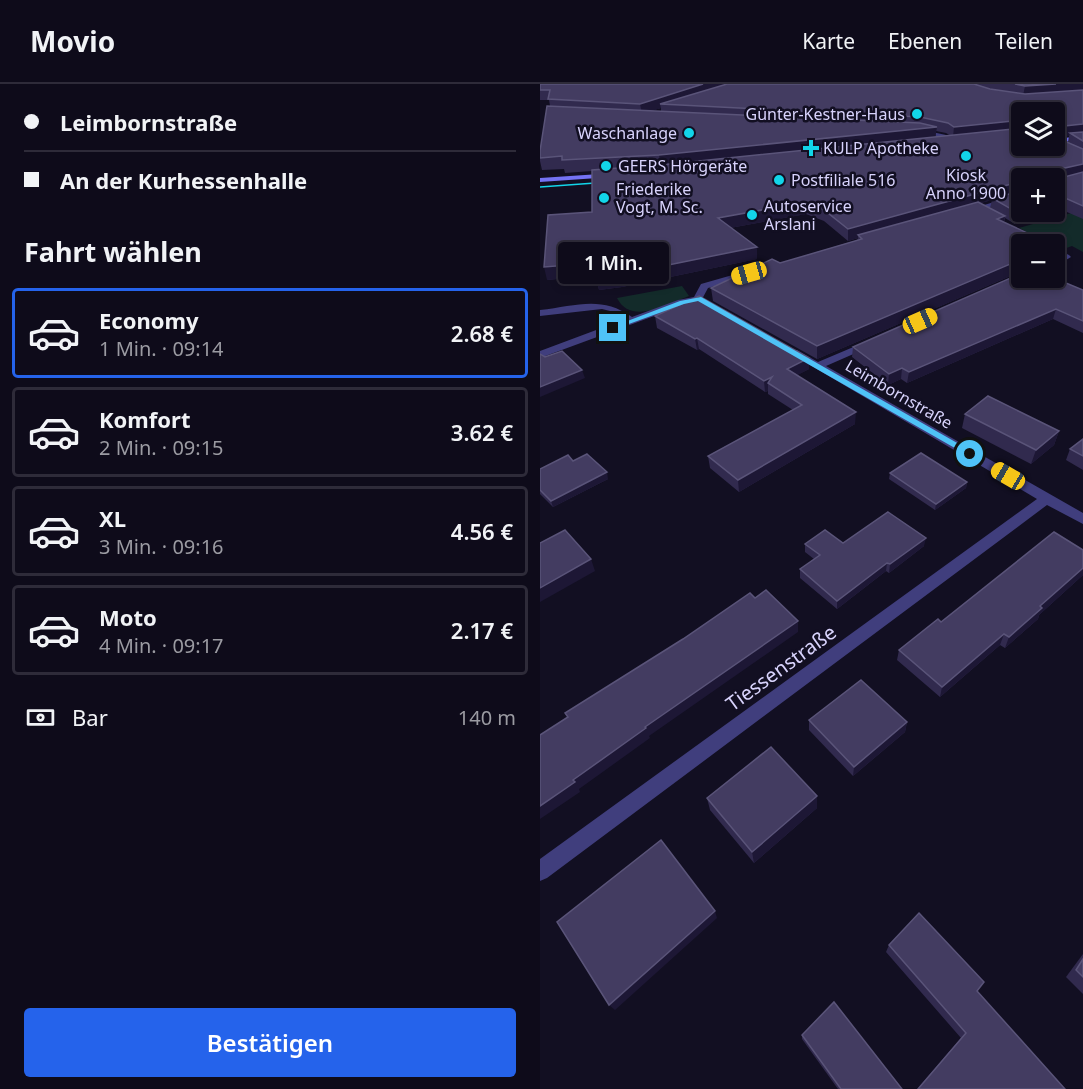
<!DOCTYPE html>
<html lang="de">
<meta charset="utf-8">
<style>
:root{--surface:#0e0b1a;--page:#1c1927;--text:#f1f3f6;--muted:#9b9ba2;--line:#2e2b39;--accent:#2563eb}
body{margin:0;font-family:"Noto Sans",sans-serif;background:var(--page);color:var(--text);height:100vh;display:flex;flex-direction:column;font-size:22px;white-space:nowrap}
*{box-sizing:border-box;margin:0}
p{font-size:20px;color:var(--muted)}
.icon{flex:none;width:33px;height:33px;fill:none;stroke:currentColor;stroke-width:2;stroke-linecap:round;stroke-linejoin:round}
.map{position:relative;flex:1;overflow:hidden}
.side{display:flex;flex-direction:column;background:var(--surface);width:540px}
.side>*{flex:none}
.top-card{display:grid;align-content:center;height:132px;padding:0 24px;background:var(--surface)}
.buttons{position:absolute;left:471px;top:18px;display:grid;gap:12px}
.buttons a{display:grid;place-items:center;width:54px;height:54px;border-radius:6px;background:var(--surface);box-shadow:0 3px 9px #0003,0 0 0 2px var(--line);font-size:30px}
.end{position:absolute;width:27px;height:27px;margin:-14px;border:8px solid #4fc3f7;background:#111;box-shadow:0 0 0 3px #111}
.from{border-radius:50%}
.bubble{position:absolute;height:42px;border-radius:6px;background:var(--surface);box-shadow:0 3px 9px #0003,0 0 0 2px var(--line);font-size:20px;font-weight:600;line-height:42px;text-align:center}
.car{position:absolute;width:18px;height:36px;margin:-18px -9px;border-radius:8px;box-shadow:0 0 4px 2px #0007;background:linear-gradient(#f5c518 24%,#345 0 40%,#f5c518 0 76%,#345 0 86%,#f5c518 0)}
.top-card b{display:flex;align-items:center;gap:21px;height:57px;font-size:22px}
.top-card b+b{border-top:2px solid var(--line)}
.top-card i{width:15px;height:15px;background:var(--text)}
ul{padding:0;list-style:none}
li{display:flex;align-items:center;gap:18px;height:90px;margin:0 12px 9px;padding:0 12px;border:3px solid var(--line);border-radius:6px}
li div{flex:1}
li b{display:block;font-size:22px}
li em{font-style:normal;font-weight:600}
li.selected{border-color:var(--accent)}
li>.icon{width:54px;height:54px;stroke-width:1.5}
h2{padding:0 24px;font-size:27px;line-height:72px}
.pay{display:flex;align-items:center;gap:15px;height:66px;padding:0 24px;font-size:22px}
.pay p{margin-inline-start:auto}
.action{display:flex;gap:12px;margin-top:auto;padding:12px 24px}
.action a{flex:1;height:69px;border-radius:6px;background:var(--accent);color:#fff;font-size:24px;font-weight:600;line-height:69px;text-align:center}
header{display:flex;align-items:center;gap:36px;box-sizing:border-box;height:84px;padding:0 30px;background:var(--surface);border-bottom:2px solid var(--line)}
header strong{font-size:28px}
nav{display:flex;gap:33px;margin-inline-start:auto;font-size:21px}
main{display:flex;flex:1;min-height:0}
.map>svg:first-child{display:block}
.green{fill:#132b2a}
.lines{fill:none;stroke-linecap:round;stroke-linejoin:round}
.street{fill:#403e7d;fill-rule:evenodd}
.secondary{fill:#7472f4;fill-rule:evenodd}
.tram{stroke:#12d5e9;stroke-width:1.5}
.wall{fill:#312a4e;fill-rule:evenodd}
.shaded-wall{fill:#1d1735}
.building{fill:#433c61;stroke:#5a5479;stroke-width:1.5}
.route{fill:#4fc3f7}
.poi-dot{fill:#12d5e9;stroke:#120f22;stroke-width:2}
.labels{text-anchor:middle;stroke-width:5;stroke-linejoin:round;paint-order:stroke}
.far-poi-label{font-size:16px;fill:#d8d3fc;stroke:#120f22;text-anchor:start}
.far-street-label{font-size:16px;fill:#d8d3fc;stroke:#120f22}
.street-label{font-size:20px;fill:#d8d3fc;stroke:#120f22}
</style>
<header>
<strong>Movio</strong>
<nav><a>Karte</a><a>Ebenen</a><a>Teilen</a></nav>
</header>
<main>
<section class="side">
<div class="top-card">
<b><i class="from"></i>Leimbornstraße</b>
<b><i></i>An der Kurhessenhalle</b>
</div>
<h2>Fahrt wählen</h2>
<ul>
<li class="selected"><svg class="icon" aria-label="car" viewBox="0 0 24 24"><path d="M5 17H2v-5l4-1 3-4h7l3 4 3 1v5h-3M9 17h6M6 11h13"/><circle cx="7" cy="17" r="2"/><circle cx="17" cy="17" r="2"/></svg><div><b>Economy</b><p>1 Min. · 09:14</p></div><em>2.68 €</em></li>
<li><svg class="icon" aria-label="car" viewBox="0 0 24 24"><path d="M5 17H2v-5l4-1 3-4h7l3 4 3 1v5h-3M9 17h6M6 11h13"/><circle cx="7" cy="17" r="2"/><circle cx="17" cy="17" r="2"/></svg><div><b>Komfort</b><p>2 Min. · 09:15</p></div><em>3.62 €</em></li>
<li><svg class="icon" aria-label="car" viewBox="0 0 24 24"><path d="M5 17H2v-5l4-1 3-4h7l3 4 3 1v5h-3M9 17h6M6 11h13"/><circle cx="7" cy="17" r="2"/><circle cx="17" cy="17" r="2"/></svg><div><b>XL</b><p>3 Min. · 09:16</p></div><em>4.56 €</em></li>
<li><svg class="icon" aria-label="car" viewBox="0 0 24 24"><path d="M5 17H2v-5l4-1 3-4h7l3 4 3 1v5h-3M9 17h6M6 11h13"/><circle cx="7" cy="17" r="2"/><circle cx="17" cy="17" r="2"/></svg><div><b>Moto</b><p>4 Min. · 09:17</p></div><em>2.17 €</em></li>
</ul>
<div class="pay"><svg class="icon" aria-label="cash" viewBox="0 0 24 24"><path d="M3 7h18v10H3z"/><circle cx="12" cy="12" r="2"/></svg>Bar<p>140 m</p></div>
<div class="action"><a>Bestätigen</a></div>
</section>
<div class="map">
<svg width="543" height="1005" viewBox="0 0 543 1005">
<rect width="100%" height="100%" fill="#120f22"/>
<g class="green">
<polygon points="538,127 543,129 543,168 532,162 521,166 514,160 510,160 479,144"/>
<path d="M142,202l7,10c-22,8 -58,30 -72,2z"/>
</g>
<g class="lines">
<g class="street">
<polygon points="378,45 406,51 418,59 412,60 402,54 376,48"/>
<polygon points="482,110 482,115 427,129 423,127"/>
<polygon points="472,145 478,145 506,160 496,160 472,149"/>
<polygon points="514,164 529,171 531,173 526,176 514,171"/>
<path d="M210,186l3,1v4l-45,13 -7,13 -17,4 -144,53v-7l83,-31 -13,-9 -8,-2 -62,7v-6c36,-4 61,-15 92,7l46,-17 16,-3 7,-13z"/>
<polygon points="330,256 335,259 334,261 286,282 543,429 543,440 507,421 7,794 0,797 0,775 497,415 248,268 249,266 257,266 278,278"/>
</g>
<g class="secondary">
<polygon points="543,52 543,56 514,59 514,55"/>
<polygon points="75,89 75,93 72,93 0,98 0,94"/>
</g>
<polyline class="tram" points="0,103 69,98"/>
</g>
<g class="wall">
<path d="M0,0h543v135l-23,-10 -6,-31h-32v34l-7,12 -10,-6 -1,4 30,14 -2,8h-10v27l-205,88 -104,-58 -2,-13 69,-25 77,-23 1,-2 -10,3 -24,-20 -18,-7 -76,14 27,31 -135,28 -23,3 -3,-15 -49,5 45,-68v-41l-27,2 -1,-4 -22,1 -2,-9v-10l10,-45 -1,-6h-9zM121,24v3h-11zM482,28l32,34h-32zM396,47l10,2 5,3 -15,2zM529,52l-1,6 -11,-5zM452,116l-2,8 -10,-5z"/>
<polygon points="543,206 543,249 513,235 367,299 361,295 348,301 312,273 313,263"/>
<polygon points="115,232 269,274 269,285 257,291 315,340 199,408 170,384 168,372 253,326 228,310 228,307 225,308 159,265 157,266 117,244"/>
<polygon points="425,330 519,347 514,361 491,380 422,344"/>
<polygon points="543,355 543,386 526,376 530,365"/>
<polygon points="33,377 68,395 13,423 0,410 0,385"/>
<polygon points="350,389 427,398 426,404 395,426 349,395"/>
<polygon points="303,459 384,462 349,489 346,487 297,525 260,494 260,485 274,475 265,468 265,460"/>
<polygon points="543,466 543,491 499,531 498,535 465,564 460,561 400,613 357,576 359,566 401,538"/>
<polygon points="269,636 367,638 365,648 313,692 269,646"/>
<polygon points="277,712 277,724 214,779 170,726 167,714"/>
<polygon points="349,861 437,907 525,1005 377,1005 421,954 346,868"/>
<polygon points="543,870 543,910 526,893"/>
<polygon points="262,951 362,1005 298,1005 262,955"/>
</g>
<g class="shaded-wall">
<polygon points="163,0 194,0 120,20 121,24 102,30 100,20"/>
<polygon points="516,0 543,0 543,7 483,12 485,2"/>
<polygon points="482,36 482,46 413,53 414,43"/>
<polygon points="543,40 543,50 530,49 529,52 514,53 515,43"/>
<polygon points="397,43 395,55 121,84 119,71"/>
<polygon points="543,80 543,91 514,97 516,86"/>
<polygon points="482,97 481,108 452,114 452,116 320,153 318,151 318,154 308,157 308,145"/>
<polygon points="523,113 520,125 514,127 514,116"/>
<polygon points="266,118 266,130 179,146 178,134"/>
<polygon points="482,127 512,128 475,140 478,129"/>
<polygon points="465,132 462,145 457,135"/>
<polygon points="217,163 217,175 82,203 59,206 56,193"/>
<polygon points="482,175 482,187 277,275 277,262"/>
<polygon points="55,179 58,191 7,196 4,183"/>
<polygon points="516,225 513,235 367,299 369,288"/>
<polygon points="157,254 159,265 157,266 155,255"/>
<polygon points="269,274 269,285 248,296 247,285"/>
<polygon points="362,284 361,295 348,301 349,290"/>
<polygon points="42,286 45,294 0,313 0,303"/>
<polygon points="232,293 228,299 228,307 225,308 224,297"/>
<polygon points="316,328 315,340 199,408 198,396"/>
<polygon points="519,347 514,361 491,380 496,366"/>
<polygon points="67,388 68,395 13,423 11,417"/>
<polygon points="427,398 426,404 395,426 396,420"/>
<polygon points="386,454 384,462 349,489 350,480"/>
<polygon points="51,475 55,487 0,518 0,504"/>
<polygon points="347,479 346,487 297,525 297,517"/>
<polygon points="543,484 543,491 499,531 498,535 465,564 469,553 500,522"/>
<polygon points="258,537 258,548 109,652 110,654 39,705 40,708 0,735 0,722 33,696 105,643"/>
<polygon points="464,550 460,561 400,613 402,603"/>
<polygon points="367,638 365,648 313,692 314,683"/>
<polygon points="277,712 277,724 214,779 212,768"/>
<polygon points="175,827 177,834 75,926 69,921"/>
</g>
<g class="building">
<polygon points="0,0 163,0 100,20 8,15 10,6 0,6"/>
<polygon points="187,0 434,0 450,5 485,10 543,6 543,40 515,43 515,53 543,65 543,80 516,86 514,93 517,95 543,88 543,122 523,113 514,116 514,94 482,94 482,97 308,145 284,126 266,118 178,134 217,163 79,191 56,193 55,179 4,183 8,131 52,128 52,86 120,81 482,44 482,62 514,62 514,28 482,28 482,36 414,43 408,39 380,33 120,20"/>
<polygon points="475,0 516,0 485,2"/>
<polygon points="7,22 380,39 397,43 119,71 22,76 22,72 0,74 0,67"/>
<polygon points="543,48 543,57 530,49"/>
<polygon points="482,107 482,127 478,129 452,114"/>
<polygon points="438,118 465,132 457,135 494,152 490,160 482,160 482,175 277,262 171,204 232,175 240,179 322,155 318,151"/>
<polygon points="482,189 482,194 514,194 543,206 543,237 516,225 369,288 362,284 349,290 313,263"/>
<polygon points="159,212 269,274 247,285 316,328 198,396 168,372 262,321 228,299 232,293 224,297 157,254 155,255 115,232"/>
<polygon points="22,267 42,286 0,303 0,270 5,273"/>
<polygon points="448,312 519,347 496,366 425,330"/>
<polygon points="543,355 543,372 530,365"/>
<polygon points="381,369 427,398 396,420 350,389"/>
<polygon points="47,370 67,388 11,417 0,406 0,385 28,371 33,377"/>
<polygon points="348,428 386,454 350,480 347,479 297,517 260,485 280,471 265,460 285,446 303,459"/>
<polygon points="25,446 51,475 0,504 0,459"/>
<polygon points="514,448 543,466 543,484 500,522 502,524 469,553 464,550 402,603 359,566 398,535 401,538"/>
<polygon points="226,506 258,537 105,643 106,644 33,696 35,698 0,722 0,651 28,633 25,629 143,555 210,509 215,514"/>
<polygon points="321,596 367,638 314,683 269,636"/>
<polygon points="231,663 277,712 212,768 167,714"/>
<polygon points="121,756 175,827 69,921 17,838"/>
<polygon points="379,829 444,898 437,907 525,1005 378,1005 426,949 349,861"/>
<polygon points="543,875 543,893 536,886"/>
<polygon points="294,918 362,1005 301,1005 262,951"/>
</g>
<polygon class="route" points="161,213 433,368 434,370 427,371 158,217 144,220 75,245 69,244 140,217"/>
<g class="poi-dot">
<circle cx="377" cy="30" r="6"/>
<circle cx="149" cy="49" r="6"/>
<path d="M268 55h6v6h6v6h-6v6h-6v-6h-6v-6h6z"/>
<circle cx="426" cy="72" r="6"/>
<circle cx="66" cy="82" r="6"/>
<circle cx="239" cy="96" r="6"/>
<circle cx="64" cy="114" r="6"/>
<circle cx="212" cy="131" r="6"/>
</g>
<g class="labels">
<g class="far-poi-label">
<text x="365" y="36" text-anchor="end">Günter-Kestner-Haus</text>
<text x="137" y="55" text-anchor="end">Waschanlage</text>
<text x="283" y="70">KULP Apotheke</text>
<text x="78" y="88">GEERS Hörgeräte</text>
<text x="426" y="97" text-anchor="middle">Kiosk<tspan x="426" dy="18">Anno 1900</tspan></text>
<text x="251" y="102">Postfiliale 516</text>
<text x="76" y="111">Friederike<tspan x="76" dy="18">Vogt, M. Sc.</tspan></text>
<text x="224" y="128">Autoservice<tspan x="224" dy="18">Arslani</tspan></text>
</g>
<g class="far-street-label">
<text transform="translate(359 310) rotate(30)" y="6">Leimbornstraße</text>
</g>
<g class="street-label">
<text transform="translate(241 584) rotate(-36)" y="7">Tiessenstraße</text>
</g>
</g>
</svg>
<div class="buttons">
<a><svg class="icon" aria-label="layers" viewBox="0 0 24 24"><path d="M12 4l9 5-9 5-9-5zM3 14l9 5 9-5"/></svg></a>
<a>+</a>
<a>−</a>
</div>
<i class="end from" style="left:430px;top:370px"></i>
<i class="end" style="left:73px;top:244px"></i>
<div class="bubble" style="left:18px;top:158px;width:111px">1 Min.</div>
<i class="car" style="left:209px;top:189px;rotate:254deg"></i>
<i class="car" style="left:380px;top:237px;rotate:66deg"></i>
<i class="car" style="left:468px;top:392px;rotate:300deg"></i>
</div>
</main>
